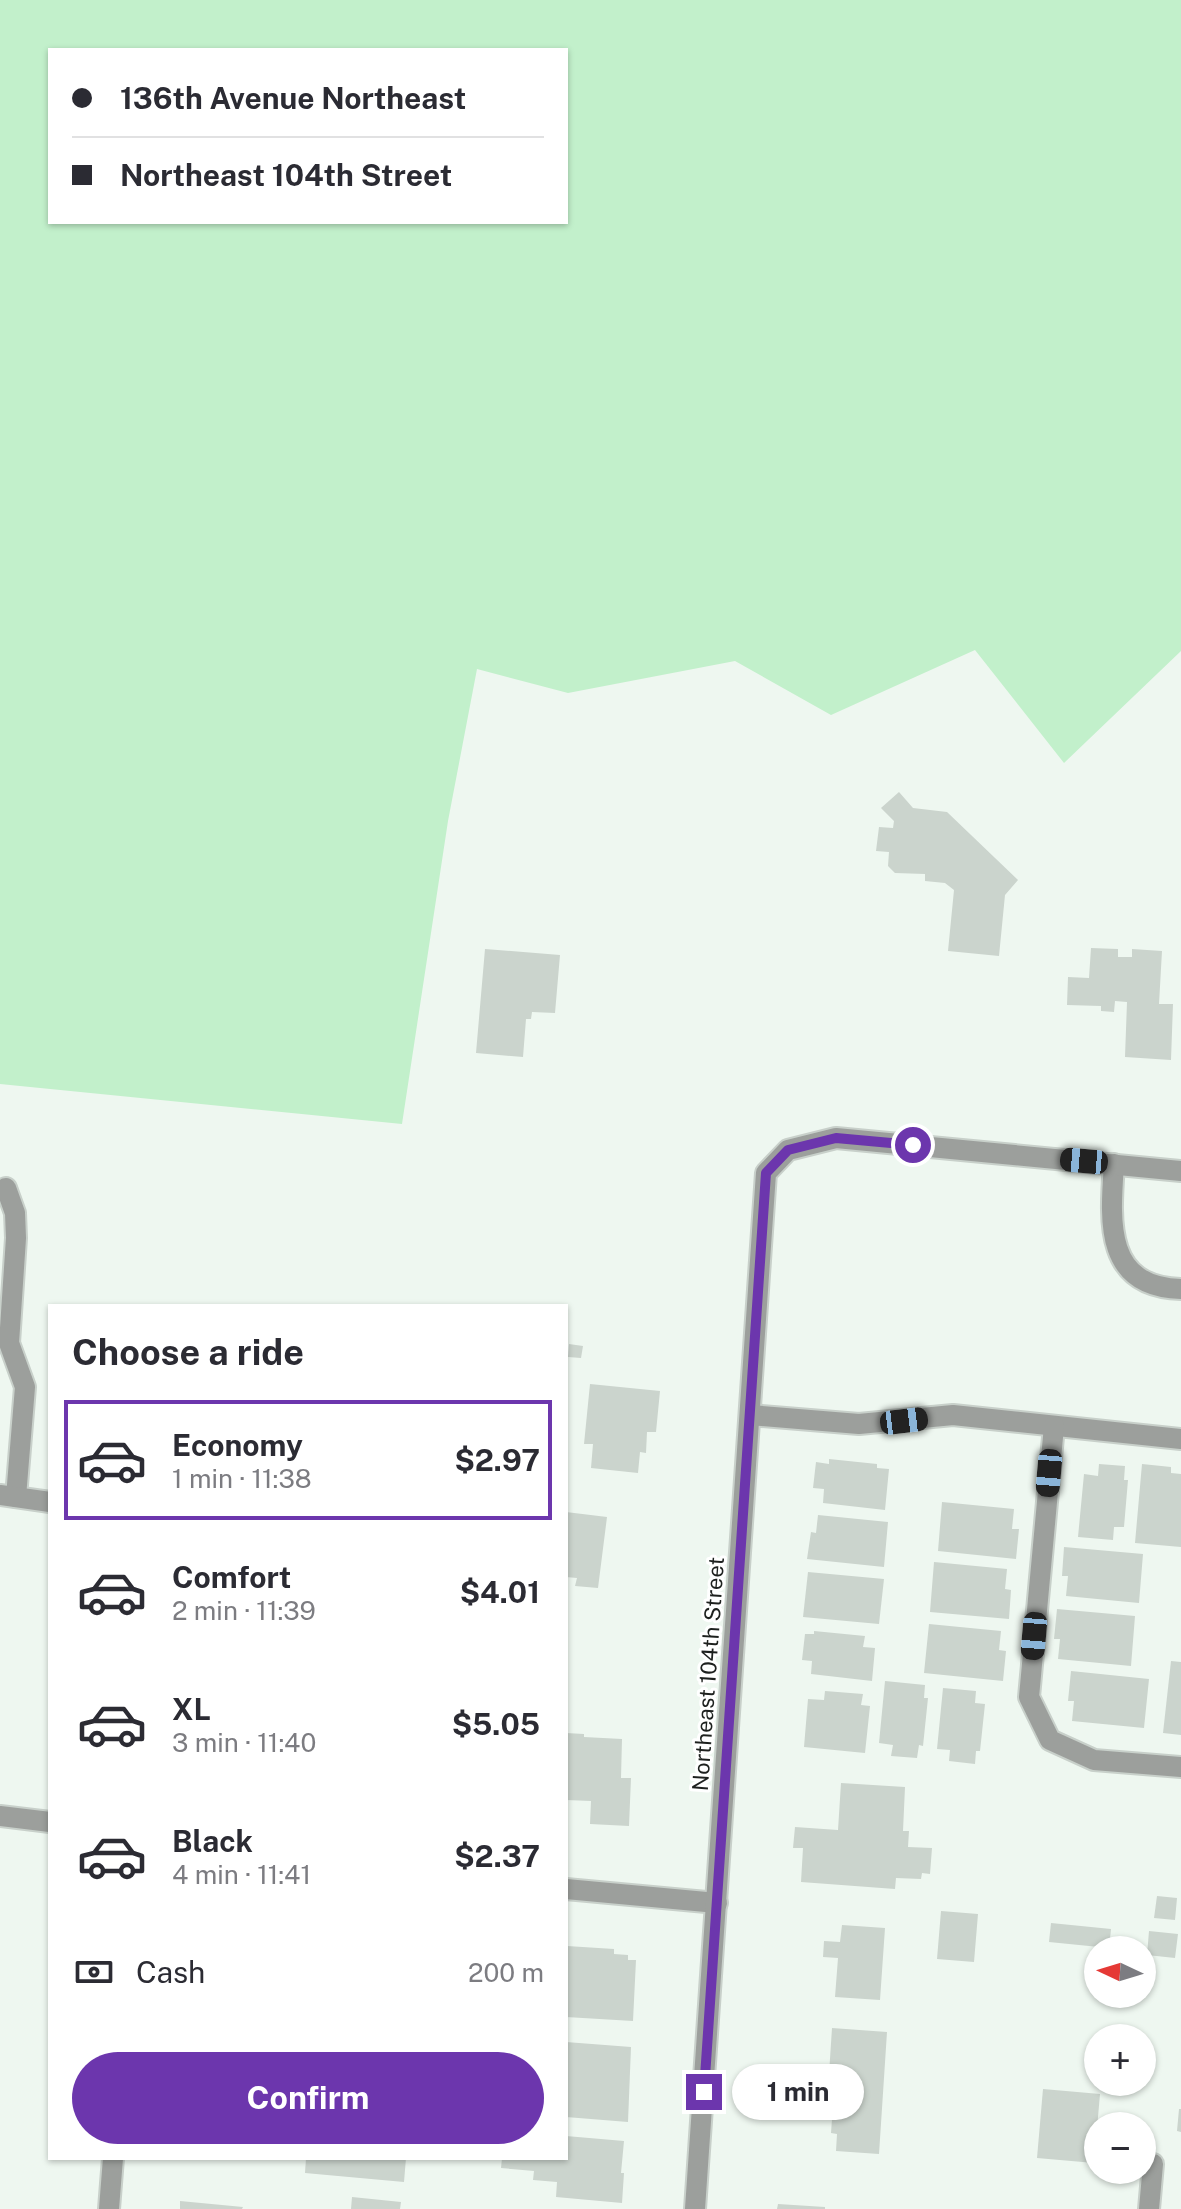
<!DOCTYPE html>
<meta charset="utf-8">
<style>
:root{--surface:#fff;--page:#f7f7f7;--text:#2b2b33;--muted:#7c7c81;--line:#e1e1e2;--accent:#6c36ad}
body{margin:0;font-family:"Public Sans",sans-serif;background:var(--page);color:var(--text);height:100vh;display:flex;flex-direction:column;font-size:30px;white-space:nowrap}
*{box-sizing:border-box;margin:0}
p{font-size:26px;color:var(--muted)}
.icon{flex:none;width:44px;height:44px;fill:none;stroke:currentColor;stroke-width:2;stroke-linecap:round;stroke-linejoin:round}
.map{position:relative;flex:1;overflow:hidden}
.side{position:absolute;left:48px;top:1304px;width:520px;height:856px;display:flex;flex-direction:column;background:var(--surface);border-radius:0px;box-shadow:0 2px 6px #0004}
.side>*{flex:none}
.guide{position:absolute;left:48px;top:48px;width:520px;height:176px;border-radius:0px;box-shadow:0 2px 6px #0004;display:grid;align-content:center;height:176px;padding:0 24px;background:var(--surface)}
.needle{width:52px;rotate:274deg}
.controls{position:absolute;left:1084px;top:1936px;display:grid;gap:16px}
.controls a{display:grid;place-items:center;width:72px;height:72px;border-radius:50%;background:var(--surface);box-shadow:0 2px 6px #0004;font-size:40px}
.end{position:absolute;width:36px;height:36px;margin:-18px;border:10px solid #6c36ad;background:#fff;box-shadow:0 0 0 4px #fff}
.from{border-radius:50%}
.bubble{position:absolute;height:56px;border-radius:28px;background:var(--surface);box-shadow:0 2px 6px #0004;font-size:26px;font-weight:700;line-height:56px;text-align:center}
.car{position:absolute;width:24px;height:48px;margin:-24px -12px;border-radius:10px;box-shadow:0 0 6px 2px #0007;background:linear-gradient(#222 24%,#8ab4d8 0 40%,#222 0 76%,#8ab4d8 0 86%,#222 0)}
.guide b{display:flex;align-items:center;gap:28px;height:76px;font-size:30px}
.guide b+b{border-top:2px solid var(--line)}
.guide i{width:20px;height:20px;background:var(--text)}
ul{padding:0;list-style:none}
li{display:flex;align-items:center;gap:24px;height:120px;margin:0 16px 12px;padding:0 8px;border:4px solid transparent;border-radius:0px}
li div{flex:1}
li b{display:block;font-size:30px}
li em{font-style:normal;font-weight:700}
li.active{border-color:var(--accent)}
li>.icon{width:72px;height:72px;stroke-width:1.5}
h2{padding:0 24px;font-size:36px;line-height:96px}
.pay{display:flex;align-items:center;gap:20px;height:88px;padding:0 24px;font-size:30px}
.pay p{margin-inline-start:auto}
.cta{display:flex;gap:16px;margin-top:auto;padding:16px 24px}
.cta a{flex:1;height:92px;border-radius:48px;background:var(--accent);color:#fff;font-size:32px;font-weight:700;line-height:92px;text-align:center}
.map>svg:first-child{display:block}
.green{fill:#c2f0cb;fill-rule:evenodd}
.building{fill:#cbd4cd}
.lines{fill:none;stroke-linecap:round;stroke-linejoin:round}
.minor-casing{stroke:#c8d0ca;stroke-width:24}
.minor{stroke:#9c9f9c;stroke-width:20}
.route{stroke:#6c36ad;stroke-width:10}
.labels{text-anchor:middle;stroke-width:6;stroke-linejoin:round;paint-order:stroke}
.street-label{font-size:22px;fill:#1d201e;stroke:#fff}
</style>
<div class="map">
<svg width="1181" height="2209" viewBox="0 0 1181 2209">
<rect width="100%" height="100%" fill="#eef7f0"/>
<path class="green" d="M0,0h1181v651l-117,112 -89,-113 -144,65 -96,-54 -167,32 -91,-24 -29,152 -46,303 -402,-40zM50,50h516v172h-516z"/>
<g class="building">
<polygon points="899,792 913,808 947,812 1018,880 1005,895 999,956 948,951 954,890 945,883 925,881 925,874 895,873 888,866 889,852 876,851 879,827 893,828 894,821 881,808"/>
<polygon points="1091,948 1118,949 1118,957 1132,957 1132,949 1162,951 1159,1004 1173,1004 1171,1060 1125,1057 1127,1002 1115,1001 1114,1012 1101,1011 1101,1006 1067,1005 1068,977 1089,978"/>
<polygon points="485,949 560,955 555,1013 532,1012 531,1019 526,1019 523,1057 476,1053"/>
<polygon points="569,1344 583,1346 581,1358 568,1357"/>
<polygon points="590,1384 660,1391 656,1432 647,1432 646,1453 640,1452 638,1473 591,1468 593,1444 584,1444"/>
<polygon points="829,1459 877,1464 877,1468 889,1469 885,1510 823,1503 824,1489 813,1488 816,1462 829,1464"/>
<polygon points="1099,1464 1125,1466 1124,1480 1128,1480 1124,1527 1114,1527 1113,1540 1078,1537 1084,1474 1098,1476"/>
<polygon points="1142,1464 1171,1467 1171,1473 1181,1474 1181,1547 1135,1543"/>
<polygon points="942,1502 1014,1509 1012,1529 1019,1529 1016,1559 938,1551"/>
<polygon points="566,1512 607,1517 598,1588 575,1586 577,1578 566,1577"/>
<polygon points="818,1515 888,1522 884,1567 807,1559 811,1532 816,1533"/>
<polygon points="1064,1547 1143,1554 1139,1603 1066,1596 1068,1576 1062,1576"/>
<polygon points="934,1562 1007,1569 1005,1589 1011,1590 1009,1619 930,1612"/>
<polygon points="808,1572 884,1579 879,1624 803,1617"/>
<polygon points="1057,1609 1135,1616 1131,1666 1058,1659 1060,1639 1054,1639"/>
<polygon points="929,1624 1001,1631 999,1650 1006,1651 1003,1681 924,1673"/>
<polygon points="814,1631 865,1636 863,1647 875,1648 872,1681 811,1674 812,1661 802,1660 805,1634 814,1634"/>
<polygon points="1171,1661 1181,1662 1181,1735 1163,1733"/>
<polygon points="1071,1671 1149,1679 1144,1728 1072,1721 1074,1701 1068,1701"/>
<polygon points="885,1681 925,1685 924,1698 928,1698 923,1746 919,1745 917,1758 891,1756 893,1745 879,1743"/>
<polygon points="943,1688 976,1691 975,1703 985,1704 980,1751 976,1751 975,1764 949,1761 950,1750 937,1749"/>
<polygon points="825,1691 863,1694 861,1705 870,1706 865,1753 804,1747 808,1699 824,1700"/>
<polygon points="566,1733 584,1734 584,1737 622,1739 621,1778 631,1778 629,1826 590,1824 591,1801 566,1800"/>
<polygon points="841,1783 905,1787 903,1831 909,1831 908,1847 932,1848 930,1874 922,1873 921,1879 896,1878 895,1889 801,1882 803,1848 793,1848 795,1827 838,1830"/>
<polygon points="1157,1896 1177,1898 1175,1920 1154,1918"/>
<polygon points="941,1911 978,1914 974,1962 937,1959"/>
<polygon points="1051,1923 1111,1929 1109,1948 1049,1942"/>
<polygon points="842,1925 885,1928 880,2000 835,1997 838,1958 823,1957 824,1941 840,1942"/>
<polygon points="1149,1931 1178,1934 1175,1958 1147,1955"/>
<polygon points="567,1946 614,1949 614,1954 628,1955 628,1960 636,1960 633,2021 566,2017"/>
<polygon points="832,2028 887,2032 879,2154 836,2151 837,2134 831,2133 833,2105 827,2105"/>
<polygon points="566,2042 631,2047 628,2122 566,2117"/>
<polygon points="1043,2089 1100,2094 1094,2163 1037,2158"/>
<polygon points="1179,2109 1181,2109 1181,2132 1177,2131"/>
<polygon points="566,2136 624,2141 621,2173 624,2173 622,2203 556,2197 557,2182 533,2180 534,2171 501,2168 502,2158 566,2158"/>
<polygon points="306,2158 406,2158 404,2182 305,2173"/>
<polygon points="352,2197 401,2202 400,2209 351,2209"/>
<polygon points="180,2201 243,2207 242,2209 180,2209"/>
<polygon points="778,2204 825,2207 825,2209 777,2209"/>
</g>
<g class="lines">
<g class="minor-casing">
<g id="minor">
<path d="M1114,1164c-4,57 -10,123 67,125"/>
<polyline points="6,1188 15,1213 16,1238 9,1343 25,1387 16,1497"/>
<polyline points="750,1415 859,1424 953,1415 1181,1439"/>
<polyline points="1054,1426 1029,1697 1050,1740 1094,1760 1181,1767"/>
<polyline points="0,1495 50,1502"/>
<polyline points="0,1816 50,1822"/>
<polyline points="566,1889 717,1903"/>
<polyline points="109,2209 113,2158"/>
<polyline points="695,2209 766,1173 788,1150 836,1138 1181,1171"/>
<polyline points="1149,2209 1153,2164"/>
</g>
</g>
<use href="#minor" class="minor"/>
</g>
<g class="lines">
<polyline class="route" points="704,2092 766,1173 788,1150 836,1138 913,1145"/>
</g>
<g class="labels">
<g class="street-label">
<text transform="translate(708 1674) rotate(-86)" y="8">Northeast 104th Street</text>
</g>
</g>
</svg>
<div class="controls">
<a><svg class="needle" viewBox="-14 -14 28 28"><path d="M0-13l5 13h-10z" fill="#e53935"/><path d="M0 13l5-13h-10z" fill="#7c7c81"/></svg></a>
<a>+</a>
<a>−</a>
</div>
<i class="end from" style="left:913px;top:1145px"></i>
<i class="end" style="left:704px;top:2092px"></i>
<div class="bubble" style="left:732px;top:2064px;width:132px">1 min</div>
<i class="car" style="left:1084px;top:1161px;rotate:275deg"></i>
<i class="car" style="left:904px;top:1421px;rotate:83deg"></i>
<i class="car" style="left:1049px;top:1473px;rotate:185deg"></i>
<i class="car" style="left:1034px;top:1636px;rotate:185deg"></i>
<div class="guide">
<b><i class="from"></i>136th Avenue Northeast</b>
<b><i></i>Northeast 104th Street</b>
</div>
<section class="side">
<h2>Choose a ride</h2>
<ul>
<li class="active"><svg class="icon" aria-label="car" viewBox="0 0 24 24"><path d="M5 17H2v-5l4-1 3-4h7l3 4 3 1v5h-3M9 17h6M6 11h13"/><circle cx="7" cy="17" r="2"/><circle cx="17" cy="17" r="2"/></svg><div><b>Economy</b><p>1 min · 11:38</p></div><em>$2.97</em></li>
<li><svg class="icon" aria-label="car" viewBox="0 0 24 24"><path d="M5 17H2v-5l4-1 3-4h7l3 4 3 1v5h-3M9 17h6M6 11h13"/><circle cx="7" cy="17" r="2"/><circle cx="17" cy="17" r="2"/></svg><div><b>Comfort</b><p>2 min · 11:39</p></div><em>$4.01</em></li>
<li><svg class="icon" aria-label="car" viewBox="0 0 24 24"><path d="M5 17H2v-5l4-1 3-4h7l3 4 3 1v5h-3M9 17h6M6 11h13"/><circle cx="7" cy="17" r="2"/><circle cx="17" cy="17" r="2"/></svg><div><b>XL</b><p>3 min · 11:40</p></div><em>$5.05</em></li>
<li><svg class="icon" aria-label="car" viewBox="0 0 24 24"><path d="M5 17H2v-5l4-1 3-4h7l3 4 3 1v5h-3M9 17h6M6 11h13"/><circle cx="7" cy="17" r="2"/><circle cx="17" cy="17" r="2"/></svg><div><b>Black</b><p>4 min · 11:41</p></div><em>$2.37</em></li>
</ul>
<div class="pay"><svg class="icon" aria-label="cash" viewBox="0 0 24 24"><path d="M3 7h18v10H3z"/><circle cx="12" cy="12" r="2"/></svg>Cash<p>200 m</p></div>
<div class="cta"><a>Confirm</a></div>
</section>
</div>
